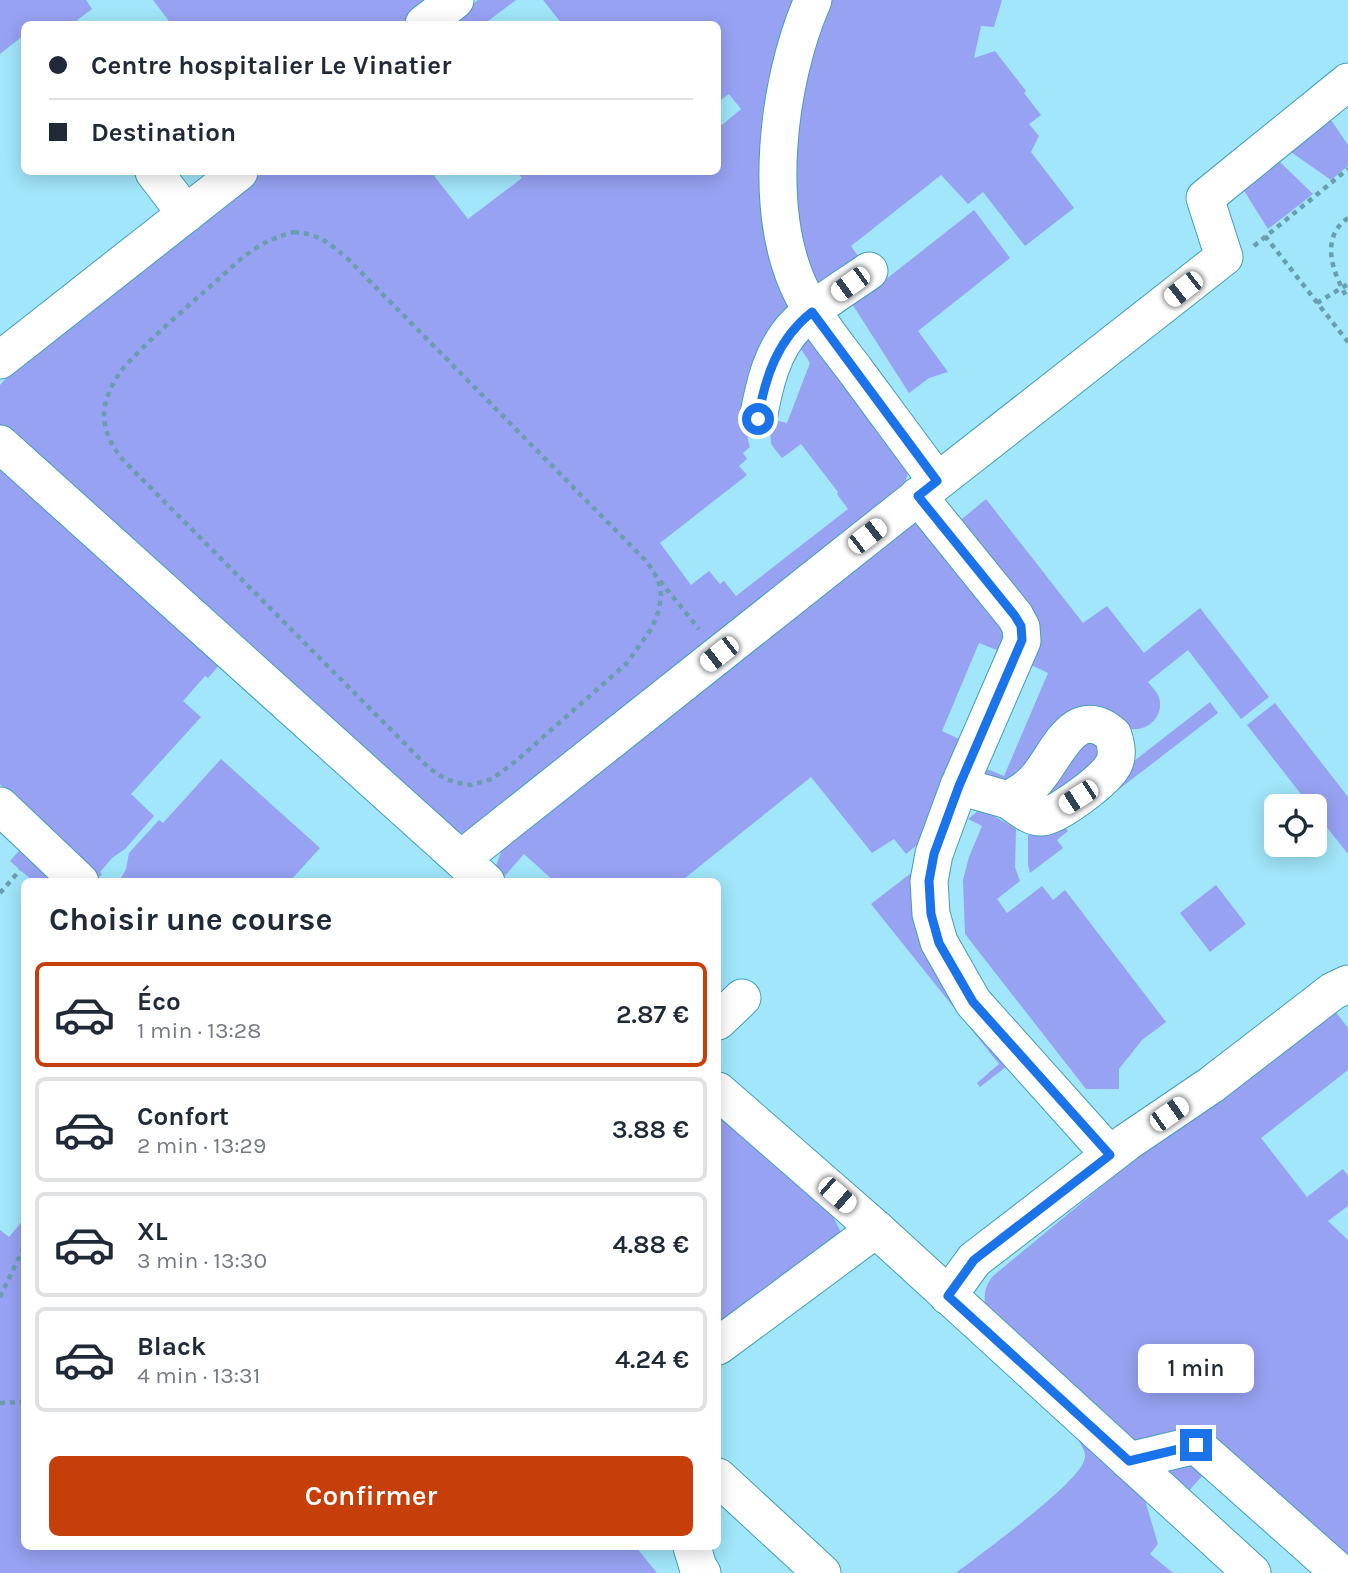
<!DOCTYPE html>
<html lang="fr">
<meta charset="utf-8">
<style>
:root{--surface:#fff;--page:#f6f6f7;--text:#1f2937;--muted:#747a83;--line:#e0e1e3;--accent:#c63e09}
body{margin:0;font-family:Karla,sans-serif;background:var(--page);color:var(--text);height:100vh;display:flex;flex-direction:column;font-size:26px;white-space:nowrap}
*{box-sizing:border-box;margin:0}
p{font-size:23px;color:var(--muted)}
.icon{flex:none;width:38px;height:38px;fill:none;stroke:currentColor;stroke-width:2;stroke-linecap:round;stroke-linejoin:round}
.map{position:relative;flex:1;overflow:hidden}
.side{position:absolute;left:21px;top:878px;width:700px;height:672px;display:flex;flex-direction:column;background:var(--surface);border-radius:10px;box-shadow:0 4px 18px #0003}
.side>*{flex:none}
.top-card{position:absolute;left:21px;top:21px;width:700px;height:154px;border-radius:10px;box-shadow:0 4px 18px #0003;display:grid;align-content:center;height:154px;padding:0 28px;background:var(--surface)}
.buttons{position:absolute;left:1264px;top:794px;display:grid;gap:14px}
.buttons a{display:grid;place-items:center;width:63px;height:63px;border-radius:10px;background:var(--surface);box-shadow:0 4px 18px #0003;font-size:35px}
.end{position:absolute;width:32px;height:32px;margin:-16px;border:9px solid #1a73e8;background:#fff;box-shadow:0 0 0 4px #fff}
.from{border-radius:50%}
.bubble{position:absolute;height:49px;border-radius:10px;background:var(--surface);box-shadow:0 4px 18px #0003;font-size:23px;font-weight:600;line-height:49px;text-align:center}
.car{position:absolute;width:21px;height:42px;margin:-21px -10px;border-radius:9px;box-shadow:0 0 5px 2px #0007;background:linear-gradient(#fff 24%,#345 0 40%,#fff 0 76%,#345 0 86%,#fff 0)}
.top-card b{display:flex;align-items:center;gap:24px;height:66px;font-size:26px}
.top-card b+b{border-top:2px solid var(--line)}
.top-card i{width:18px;height:18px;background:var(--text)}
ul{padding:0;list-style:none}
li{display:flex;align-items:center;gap:21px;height:105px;margin:0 14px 10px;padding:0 14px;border:4px solid var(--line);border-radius:10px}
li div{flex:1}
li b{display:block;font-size:26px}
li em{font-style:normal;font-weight:600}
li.on{border-color:var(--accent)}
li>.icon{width:63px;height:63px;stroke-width:1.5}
h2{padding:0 28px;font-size:32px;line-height:84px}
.primary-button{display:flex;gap:14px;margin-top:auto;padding:14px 28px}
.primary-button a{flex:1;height:80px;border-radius:10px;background:var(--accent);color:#fff;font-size:28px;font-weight:600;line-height:80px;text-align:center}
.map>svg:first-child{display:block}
.green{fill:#97a2f3}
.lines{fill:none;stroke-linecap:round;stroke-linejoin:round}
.minor-casing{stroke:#439fb6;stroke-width:39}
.path{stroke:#699eae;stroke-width:4.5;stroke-dasharray:5 5;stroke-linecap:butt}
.minor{stroke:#fff;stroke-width:37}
.route{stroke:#1a73e8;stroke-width:9}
</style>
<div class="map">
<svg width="1348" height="1573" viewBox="0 0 1348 1573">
<rect width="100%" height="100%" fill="#a1e6fa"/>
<g class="green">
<polygon points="0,0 86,0 92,9 72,24 24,24 24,35 0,54"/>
<polygon points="153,0 436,0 405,24 171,24"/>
<polygon points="478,0 516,0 484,24 448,24"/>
<polygon points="543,0 804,0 785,62 791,305 749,395 748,440 750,447 743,453 747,459 739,466 747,475 660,543 691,585 709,571 720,584 724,581 736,596 848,509 837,494 838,492 801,444 782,458 771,444 770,419 787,423 810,363 799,346 804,333 893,440 908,473 905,482 896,492 463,837 0,427 0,385 9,375 263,172 431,172 468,219 522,178 517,172 718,172 718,120 722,125 741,109 729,94 718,102 718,24 562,24"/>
<polygon points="827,0 1002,0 994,27 981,26 974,58 995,51 1026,91 1024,93 1041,115 1029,124 1039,136 1031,152 1074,208 1025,246 983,192 968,204 941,175 851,246 863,263 819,286 801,262 793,124"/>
<polygon points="1331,120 1348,145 1348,166 1331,180 1291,152"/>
<polygon points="1279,161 1313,194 1268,229 1243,189"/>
<polygon points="974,210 1010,258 918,331 948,372 929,378 909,393 849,299 880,284"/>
<polygon points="0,466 220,664 208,678 205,676 183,701 201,717 131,794 154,816 125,849 112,858 100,872 102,874 95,882 0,784"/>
<path d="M986,499l97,124 24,-17 37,47 56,-45 69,89 -28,22 -53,-69 -40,32c3,4 8,9 10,13 8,18 -8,36 -26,34 -7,-1 -14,-6 -20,-10l-98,64 -30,-5 -2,-11 22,9 44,-103 -21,-10 -71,-139z"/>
<polygon points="914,522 923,523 1007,623 1002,652 979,643 942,731 963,741 923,840 906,854 894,839 872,853 811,777 680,882 555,882 524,854 502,879 495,869 502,849"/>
<polygon points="1210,702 1218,713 1088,813 1080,803"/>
<polygon points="1275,703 1348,797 1348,854 1314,811 1314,807 1311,807 1247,725"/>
<polygon points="1075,739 1108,746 1059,800 1034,800"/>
<polygon points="221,759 320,848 289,882 119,882 126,869 129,853 159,820 163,823"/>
<polygon points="978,811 994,816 1016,829 1015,867 1020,881 997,899 1007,913 1042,886 1053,900 1065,890 1166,1022 1142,1040 1119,1069 1119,1089 1086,1089 965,934 963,880 969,857 982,826 968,819"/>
<polygon points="1062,824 1068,831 1057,840 1063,848 1030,873 1028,865 1028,835 1044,836"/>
<polygon points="26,843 68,882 34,882 10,861"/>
<polygon points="915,870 1011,1063 980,1087 977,1083 999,1064 871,904"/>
<polygon points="1216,885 1246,924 1210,952 1180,913"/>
<path d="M1332,1007l16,21v42l-87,68 46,59 36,-28 5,7v30l-20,15 20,19v327l-126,-113 -37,41 -200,-189c-1,-13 0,-20 8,-30l173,-143z"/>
<polygon points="718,1112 832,1215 840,1230 840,1239 718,1330"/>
<polygon points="24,1219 24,1547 636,1547 657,1573 0,1573 0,1230 9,1237"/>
<path d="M1081,1439l63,58 14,47 -8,10 23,19h-217c24,-18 121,-89 128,-112 3,-7 -1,-13 -5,-20z"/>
</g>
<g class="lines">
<g class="minor-casing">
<g id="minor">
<path d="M813,0c-36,82 -52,214 -10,295 14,27 34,51 52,75 27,37 55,74 82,111"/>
<polyline points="424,24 455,0"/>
<polyline points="154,172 186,214"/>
<polyline points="0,360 239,172"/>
<path d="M758,419c6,-33 14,-71 40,-96 21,-20 47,-35 71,-52"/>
<polyline points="0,444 486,882"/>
<polyline points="918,496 1015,616 1021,627 1022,641 959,786 934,854 929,881 931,914 939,942 973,1002 1110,1155"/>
<path d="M959,786l49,14c12,-7 23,-13 31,-24 19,-23 36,-74 74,-41 3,10 6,22 -1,32 -9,14 -53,48 -70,50 -12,1 -24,-11 -34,-17"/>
<polyline points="0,806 80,882"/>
<polyline points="461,859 910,503 1224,257 1205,198 1348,82"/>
<polyline points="718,1021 742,998"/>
<polyline points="718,1091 876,1229 1252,1573"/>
<polyline points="948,1296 974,1260 1127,1142 1211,1085 1333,991 1348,984"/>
<polyline points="718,1346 876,1229"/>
<polyline points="1129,1461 1196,1445 1340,1573"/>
<polyline points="718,1477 822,1573"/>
<polyline points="692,1547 698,1567 702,1573"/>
</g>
</g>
<g class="path">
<path d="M1348,218c-29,20 -15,56 0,81"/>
<path d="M294,232c26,2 35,11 54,27l299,303 11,17 3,16 -2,15 -7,18 -25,35 -111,98 -24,18 -21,6 -12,-2 -13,-4 -16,-10 -307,-309c-14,-17 -23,-37 -17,-59 4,-14 12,-27 21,-37 27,-29 58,-55 87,-81 13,-11 26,-25 41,-34 13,-9 24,-13 39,-17z"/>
<polyline points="1265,236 1348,342"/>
<polyline points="1254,246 1348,169"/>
<polyline points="1317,303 1348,284"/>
<polyline points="660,581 699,629"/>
<polyline points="0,893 20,870"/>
<polyline points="0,1297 24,1247"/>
<polyline points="0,1403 24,1402"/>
</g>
<use href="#minor" class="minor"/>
</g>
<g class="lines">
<path class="route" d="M758,419c7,-43 20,-80 54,-107l125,169 -19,15 97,120 6,10 1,14 -63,146 -25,68 -5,27 2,33 8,29 34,59 137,153 -136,105 -26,36 181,165 67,-16"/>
</g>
</svg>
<div class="buttons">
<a><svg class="icon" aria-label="locate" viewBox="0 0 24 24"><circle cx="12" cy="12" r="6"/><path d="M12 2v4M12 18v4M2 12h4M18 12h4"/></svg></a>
</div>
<i class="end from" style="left:758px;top:419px"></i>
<i class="end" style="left:1196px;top:1445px"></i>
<div class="bubble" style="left:1138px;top:1344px;width:116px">1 min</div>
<i class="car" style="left:850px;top:284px;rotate:234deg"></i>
<i class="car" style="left:1183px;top:289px;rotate:232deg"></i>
<i class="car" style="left:867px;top:536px;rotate:52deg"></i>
<i class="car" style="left:719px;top:654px;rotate:232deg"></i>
<i class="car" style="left:1078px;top:797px;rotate:237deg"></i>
<i class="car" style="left:1169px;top:1114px;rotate:55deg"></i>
<i class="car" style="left:837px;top:1195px;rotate:131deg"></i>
<div class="top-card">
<b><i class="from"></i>Centre hospitalier Le Vinatier</b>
<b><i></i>Destination</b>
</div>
<section class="side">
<h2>Choisir une course</h2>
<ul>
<li class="on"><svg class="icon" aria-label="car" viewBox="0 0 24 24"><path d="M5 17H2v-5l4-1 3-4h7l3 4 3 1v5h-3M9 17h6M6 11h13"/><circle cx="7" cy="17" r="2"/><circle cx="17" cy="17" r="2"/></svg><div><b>Éco</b><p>1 min · 13:28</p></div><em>2.87 €</em></li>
<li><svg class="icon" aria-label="car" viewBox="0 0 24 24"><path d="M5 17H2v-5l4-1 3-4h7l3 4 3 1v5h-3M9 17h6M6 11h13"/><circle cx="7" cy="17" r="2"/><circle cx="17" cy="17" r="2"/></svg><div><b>Confort</b><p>2 min · 13:29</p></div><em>3.88 €</em></li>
<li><svg class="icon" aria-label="car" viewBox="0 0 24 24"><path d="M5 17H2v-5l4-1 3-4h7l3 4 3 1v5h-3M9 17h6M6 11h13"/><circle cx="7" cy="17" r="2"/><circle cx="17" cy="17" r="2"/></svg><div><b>XL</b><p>3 min · 13:30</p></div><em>4.88 €</em></li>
<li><svg class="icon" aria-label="car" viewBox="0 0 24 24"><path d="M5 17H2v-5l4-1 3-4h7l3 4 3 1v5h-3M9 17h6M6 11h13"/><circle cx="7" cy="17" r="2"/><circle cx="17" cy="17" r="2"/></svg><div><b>Black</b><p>4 min · 13:31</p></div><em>4.24 €</em></li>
</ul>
<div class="primary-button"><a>Confirmer</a></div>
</section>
</div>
